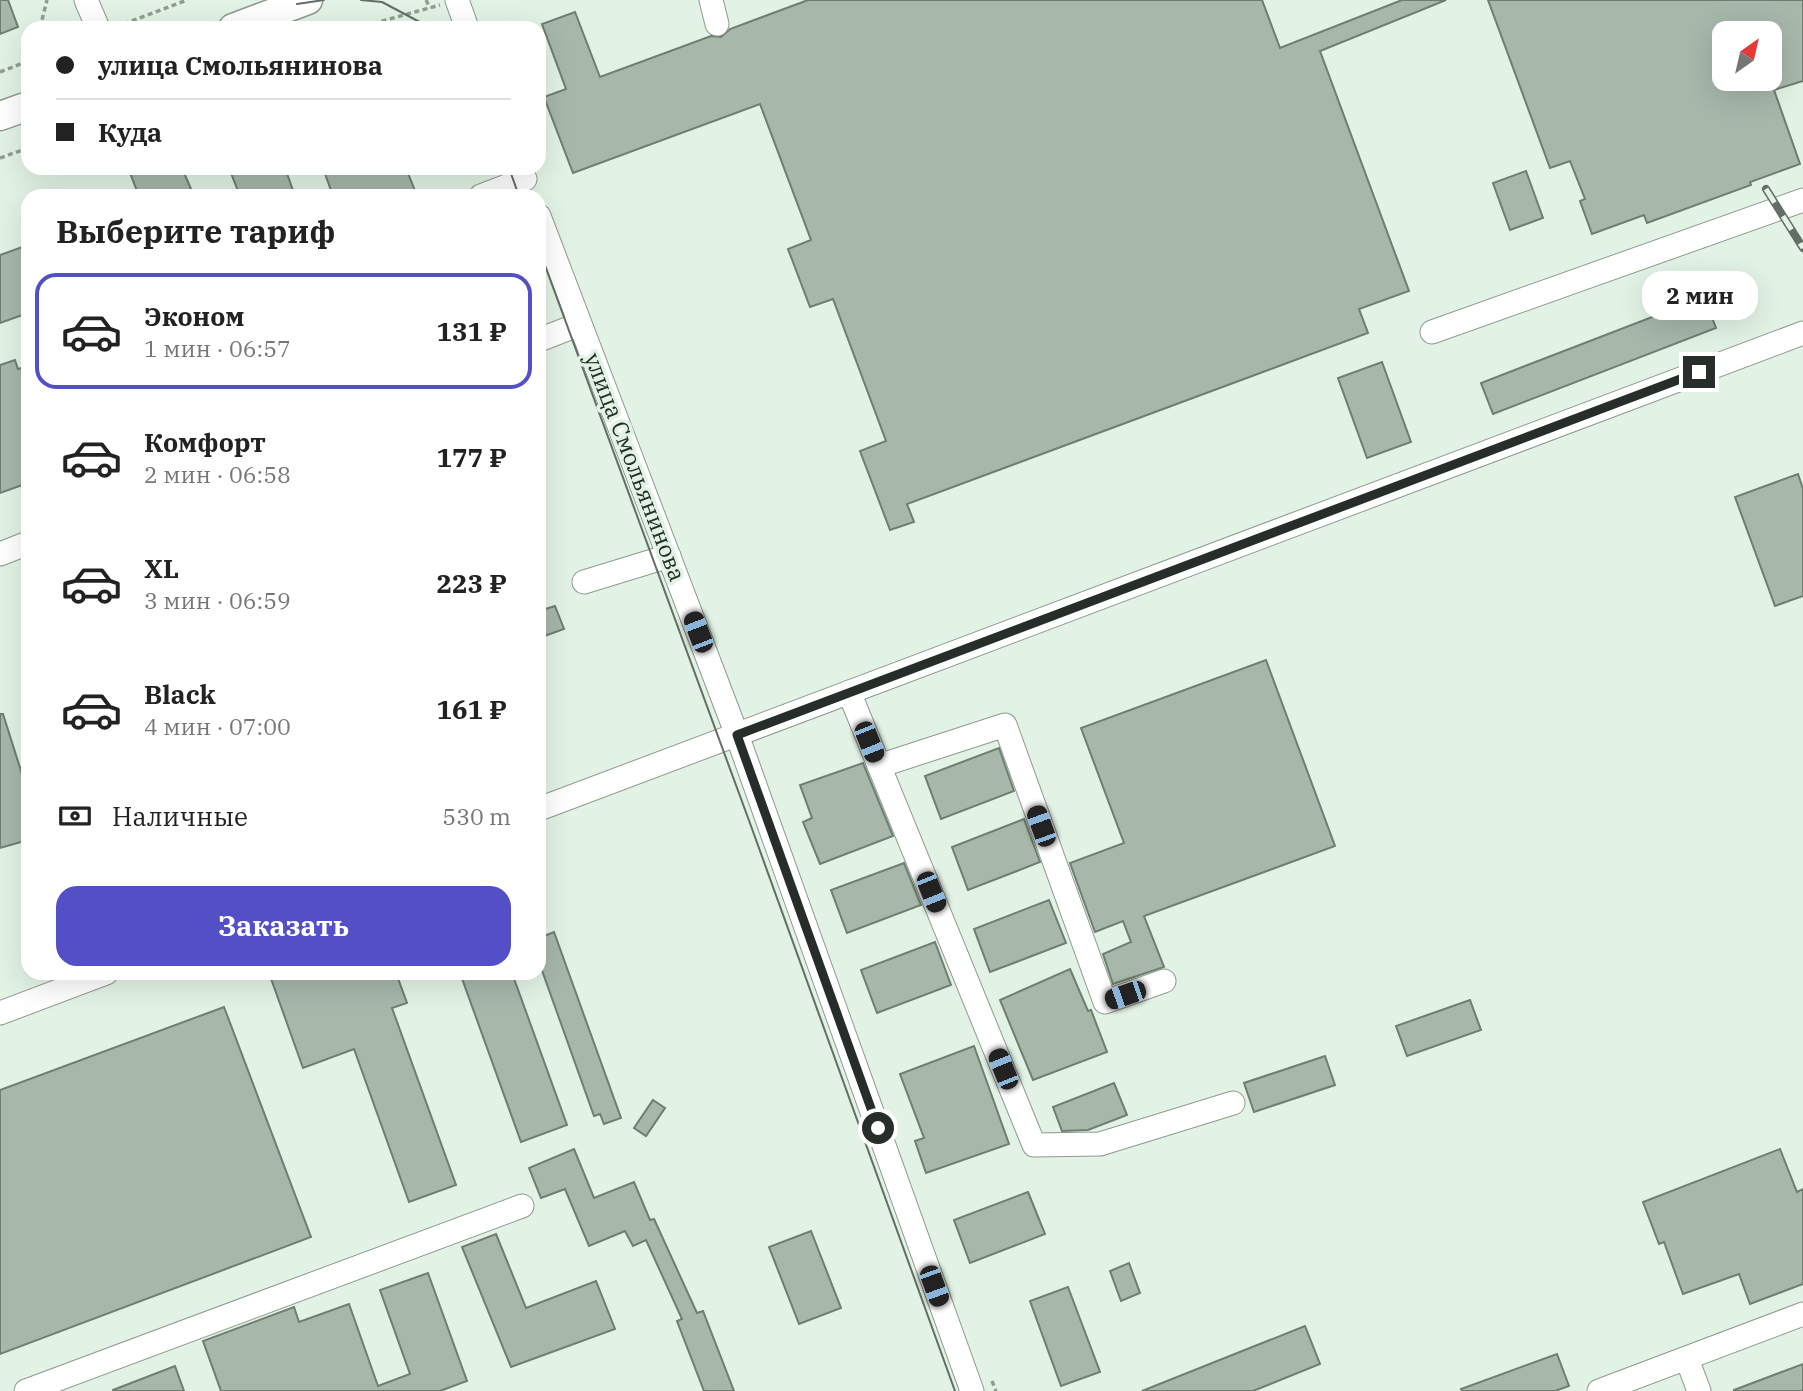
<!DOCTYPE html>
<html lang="ru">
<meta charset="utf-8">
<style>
:root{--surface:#fff;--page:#f2f2f2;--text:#222;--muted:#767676;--line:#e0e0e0;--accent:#534fc6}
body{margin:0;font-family:"IBM Plex Serif",serif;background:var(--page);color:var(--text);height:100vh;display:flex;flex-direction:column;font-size:26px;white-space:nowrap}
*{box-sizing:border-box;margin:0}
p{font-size:23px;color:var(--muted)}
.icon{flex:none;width:38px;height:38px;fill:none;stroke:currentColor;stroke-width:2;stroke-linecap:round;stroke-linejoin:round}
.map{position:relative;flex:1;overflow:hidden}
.side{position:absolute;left:21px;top:189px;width:525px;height:791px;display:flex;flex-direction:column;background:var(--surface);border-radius:21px;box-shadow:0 7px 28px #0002}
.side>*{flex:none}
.top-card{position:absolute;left:21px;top:21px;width:525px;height:154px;border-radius:21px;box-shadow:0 7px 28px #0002;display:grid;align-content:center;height:154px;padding:0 35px;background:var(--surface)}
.needle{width:46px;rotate:34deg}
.tools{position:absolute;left:1712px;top:21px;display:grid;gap:14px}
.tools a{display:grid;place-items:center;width:70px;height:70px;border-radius:14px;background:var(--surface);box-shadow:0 7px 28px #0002;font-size:35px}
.end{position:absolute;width:32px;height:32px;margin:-16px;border:9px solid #272d28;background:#fff;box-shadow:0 0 0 4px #fff}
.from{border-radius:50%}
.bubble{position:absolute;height:49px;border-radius:21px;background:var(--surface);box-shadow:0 7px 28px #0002;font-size:23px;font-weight:700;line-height:49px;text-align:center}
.car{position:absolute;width:21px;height:42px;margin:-21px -10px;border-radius:9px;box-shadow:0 0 5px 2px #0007;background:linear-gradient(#222 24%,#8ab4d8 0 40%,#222 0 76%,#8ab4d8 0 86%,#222 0)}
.top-card b{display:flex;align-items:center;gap:24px;height:66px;font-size:26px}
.top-card b+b{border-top:2px solid var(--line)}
.top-card i{width:18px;height:18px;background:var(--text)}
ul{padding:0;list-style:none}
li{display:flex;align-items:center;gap:21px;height:116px;margin:0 14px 10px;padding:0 21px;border:4px solid transparent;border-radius:21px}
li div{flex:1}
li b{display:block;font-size:26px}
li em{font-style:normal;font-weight:700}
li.current{border-color:var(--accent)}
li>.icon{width:63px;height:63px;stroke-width:1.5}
h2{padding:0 35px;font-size:32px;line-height:84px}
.pay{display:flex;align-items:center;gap:18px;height:77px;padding:0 35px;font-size:26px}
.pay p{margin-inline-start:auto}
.primary-button{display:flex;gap:14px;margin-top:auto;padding:14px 35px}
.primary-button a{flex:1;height:80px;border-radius:21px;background:var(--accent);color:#fff;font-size:28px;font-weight:700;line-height:80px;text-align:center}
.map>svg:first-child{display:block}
.building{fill:#a7b7aa;stroke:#6e7e71;stroke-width:2;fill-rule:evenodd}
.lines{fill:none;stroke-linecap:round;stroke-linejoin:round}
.minor-casing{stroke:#8c9c8f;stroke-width:25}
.major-casing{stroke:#8c9c8f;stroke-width:31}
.path{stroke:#919d93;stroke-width:3.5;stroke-dasharray:5 3.5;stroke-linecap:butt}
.minor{stroke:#fff;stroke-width:23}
.major{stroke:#fff;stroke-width:28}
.tram{stroke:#646d66;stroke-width:2}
.rail-casing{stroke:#646d66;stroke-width:8}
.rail{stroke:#e2f3e5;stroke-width:5;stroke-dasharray:16;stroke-linecap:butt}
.route{stroke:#272d28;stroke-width:9}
.labels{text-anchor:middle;stroke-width:7;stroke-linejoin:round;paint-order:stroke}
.street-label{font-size:23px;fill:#272d28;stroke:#e2f3e5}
</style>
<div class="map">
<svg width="1803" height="1391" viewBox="0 0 1803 1391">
<rect width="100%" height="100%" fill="#e2f3e5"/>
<g class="building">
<polygon points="0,0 8,0 18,27 0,34"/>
<polygon points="808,0 1262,0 1280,48 1402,0 1446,0 1320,51 1409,291 1359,309 1368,333 907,504 914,522 890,530 860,451 886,441 833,299 810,307 788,249 811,240 760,104 573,173 544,97 566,89 542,24 575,12 600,77 711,36 721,37 730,29"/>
<path d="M1488,0h315v81l-29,9 26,74 -50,18 1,3 -104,38 -3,-8 -52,19 -12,-33 5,-2 -15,-38 -20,7zM1724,33h45v46h-45z"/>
<polygon points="141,168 182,168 194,196 139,196 130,173"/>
<polygon points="229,168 285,168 295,196 240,196"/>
<polygon points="323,168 406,168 417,196 333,196"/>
<polygon points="1526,171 1543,218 1510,230 1493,183"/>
<polygon points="28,245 28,313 0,323 0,255"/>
<polygon points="1704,297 1716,328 1493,414 1481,383"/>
<polygon points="15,360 18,369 28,366 28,483 0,493 0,365"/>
<polygon points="1382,362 1411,442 1367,458 1338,378"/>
<polygon points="1798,474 1803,489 1803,596 1775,606 1735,497"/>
<polygon points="555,606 564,629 539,638 539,611"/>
<polygon points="1266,660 1335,846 1144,916 1164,967 1113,984 1103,954 1131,942 1123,921 1095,932 1070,863 1124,843 1081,728"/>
<polygon points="0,714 3,714 28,793 28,840 0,848"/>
<polygon points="999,748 1014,791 941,819 925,776"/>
<polygon points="863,763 893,836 820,864 803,822 812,818 800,785"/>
<polygon points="1024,819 1040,862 968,890 952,847"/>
<polygon points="904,863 921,905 847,933 831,890"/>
<polygon points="1049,900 1066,943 990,972 974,929"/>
<polygon points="554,932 621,1118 604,1124 600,1114 594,1116 539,962 539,938"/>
<polygon points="935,942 951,985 877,1013 861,970"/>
<polygon points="1070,969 1088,1011 1091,1010 1107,1052 1033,1080 1000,1000"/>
<polygon points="269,973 396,973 407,1003 392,1008 456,1185 409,1202 354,1049 303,1068"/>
<polygon points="460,973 512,973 567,1125 521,1142"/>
<polygon points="1470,1000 1481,1030 1407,1056 1396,1026"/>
<polygon points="224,1007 311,1237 0,1354 0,1090"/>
<polygon points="974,1046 1009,1144 926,1173 915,1141 924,1138 900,1074"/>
<polygon points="1325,1056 1335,1085 1254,1112 1244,1083"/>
<polygon points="1114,1083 1127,1115 1088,1130 1062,1131 1053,1107"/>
<polygon points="653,1100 665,1108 646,1136 634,1128"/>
<polygon points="574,1149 594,1198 634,1182 650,1220 654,1219 697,1313 703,1311 734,1391 704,1391 677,1321 682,1319 646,1240 633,1246 625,1231 589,1246 565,1189 541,1198 529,1168"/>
<polygon points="1780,1149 1797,1192 1803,1189 1803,1284 1750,1304 1739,1274 1683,1294 1664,1242 1659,1244 1643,1202"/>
<polygon points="1028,1192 1045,1234 970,1263 954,1220"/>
<polygon points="811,1231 841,1308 799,1324 769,1247"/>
<polygon points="496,1234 526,1308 596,1281 615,1329 511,1367 462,1247"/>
<polygon points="1129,1263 1140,1293 1121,1301 1110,1271"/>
<polygon points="428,1273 467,1381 440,1391 221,1391 203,1341 294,1307 299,1322 349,1304 378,1386 410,1374 380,1290"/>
<polygon points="1068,1287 1100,1372 1061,1386 1030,1301"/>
<polygon points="1305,1326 1320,1364 1253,1391 1142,1391"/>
<polygon points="1557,1354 1569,1386 1555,1391 1462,1391 1461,1389"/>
<polygon points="1803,1364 1803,1391 1734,1391 1734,1390"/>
<polygon points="175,1366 184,1391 113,1391 113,1390"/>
</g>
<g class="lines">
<g class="minor-casing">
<g id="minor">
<polyline points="86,0 98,28"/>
<polyline points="457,0 467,28"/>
<polyline points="711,0 717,24"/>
<polyline points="481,196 525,179"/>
<polyline points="539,216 737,735 972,1391"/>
<polyline points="1432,332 1803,200"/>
<polyline points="539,340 580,324"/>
<polyline points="0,554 28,543"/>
<polyline points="584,582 669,556"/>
<polyline points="849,692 1034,1145 1100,1144 1233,1103"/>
<polyline points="879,766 1005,725 1105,1002 1164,981"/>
<polyline points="539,809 1803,333"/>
<polyline points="0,1013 106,973"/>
<polyline points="1687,1359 1699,1391"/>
<polyline points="26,1391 522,1206"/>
<polyline points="1599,1391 1803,1314"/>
</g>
</g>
<g class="major-casing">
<g id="major">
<polyline points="233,28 308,0"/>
<polyline points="0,116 28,106"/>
</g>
</g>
<g class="path">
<polyline points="426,0 430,8"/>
<polyline points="116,27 187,0"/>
<polyline points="40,28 47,0"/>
<polyline points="357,28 440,5"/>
<polyline points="0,72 28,61"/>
<polyline points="0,158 28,148"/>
<polyline points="992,1381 996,1391"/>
</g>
<use href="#minor" class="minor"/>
<use href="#major" class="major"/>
<g class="tram">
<polyline points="361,0 382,2 431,28"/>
<polyline points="297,4 324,0"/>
<polyline points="509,168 519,196"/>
<polyline points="539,249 751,826 955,1391"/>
</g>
<g class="rail-casing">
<polyline id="rail" points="1766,189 1803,248"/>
</g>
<use href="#rail" class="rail"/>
</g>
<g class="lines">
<polyline class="route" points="878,1128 737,735 1699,372"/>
</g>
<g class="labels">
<g class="street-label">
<text transform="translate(635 467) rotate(69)" y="8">улица Смольянинова</text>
</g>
</g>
</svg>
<div class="tools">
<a><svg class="needle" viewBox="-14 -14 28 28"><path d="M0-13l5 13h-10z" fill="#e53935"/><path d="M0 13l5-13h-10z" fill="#767676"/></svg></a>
</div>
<i class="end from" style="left:878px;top:1128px"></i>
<i class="end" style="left:1699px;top:372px"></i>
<div class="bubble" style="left:1642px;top:271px;width:116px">2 мин</div>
<i class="car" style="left:698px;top:632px;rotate:339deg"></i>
<i class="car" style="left:869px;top:742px;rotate:158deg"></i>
<i class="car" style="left:1041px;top:826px;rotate:340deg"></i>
<i class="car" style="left:931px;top:892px;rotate:158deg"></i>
<i class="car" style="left:1125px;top:995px;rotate:251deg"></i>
<i class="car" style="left:1003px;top:1069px;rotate:338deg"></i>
<i class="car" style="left:934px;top:1286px;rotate:160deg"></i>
<div class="top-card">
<b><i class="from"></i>улица Смольянинова</b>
<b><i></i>Куда</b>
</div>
<section class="side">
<h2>Выберите тариф</h2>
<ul>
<li class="current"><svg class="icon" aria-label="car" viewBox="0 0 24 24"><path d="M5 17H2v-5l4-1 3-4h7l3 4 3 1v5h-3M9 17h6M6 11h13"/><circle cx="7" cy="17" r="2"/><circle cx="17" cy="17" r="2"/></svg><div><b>Эконом</b><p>1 мин · 06:57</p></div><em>131 ₽</em></li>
<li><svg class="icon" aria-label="car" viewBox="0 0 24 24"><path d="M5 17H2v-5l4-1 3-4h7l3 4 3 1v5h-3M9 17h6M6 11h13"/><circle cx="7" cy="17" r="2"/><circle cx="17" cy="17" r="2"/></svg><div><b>Комфорт</b><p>2 мин · 06:58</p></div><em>177 ₽</em></li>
<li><svg class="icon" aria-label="car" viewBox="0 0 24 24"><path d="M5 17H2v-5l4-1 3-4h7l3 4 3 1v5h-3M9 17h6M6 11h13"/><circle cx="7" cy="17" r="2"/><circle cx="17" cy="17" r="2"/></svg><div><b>XL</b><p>3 мин · 06:59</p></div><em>223 ₽</em></li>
<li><svg class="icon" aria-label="car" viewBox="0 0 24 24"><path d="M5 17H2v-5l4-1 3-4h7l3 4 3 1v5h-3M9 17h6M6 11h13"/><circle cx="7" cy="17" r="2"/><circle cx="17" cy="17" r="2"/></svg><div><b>Black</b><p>4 мин · 07:00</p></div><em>161 ₽</em></li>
</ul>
<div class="pay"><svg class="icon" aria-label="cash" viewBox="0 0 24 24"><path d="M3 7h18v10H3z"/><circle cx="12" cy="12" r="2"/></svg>Наличные<p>530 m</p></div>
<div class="primary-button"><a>Заказать</a></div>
</section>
</div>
